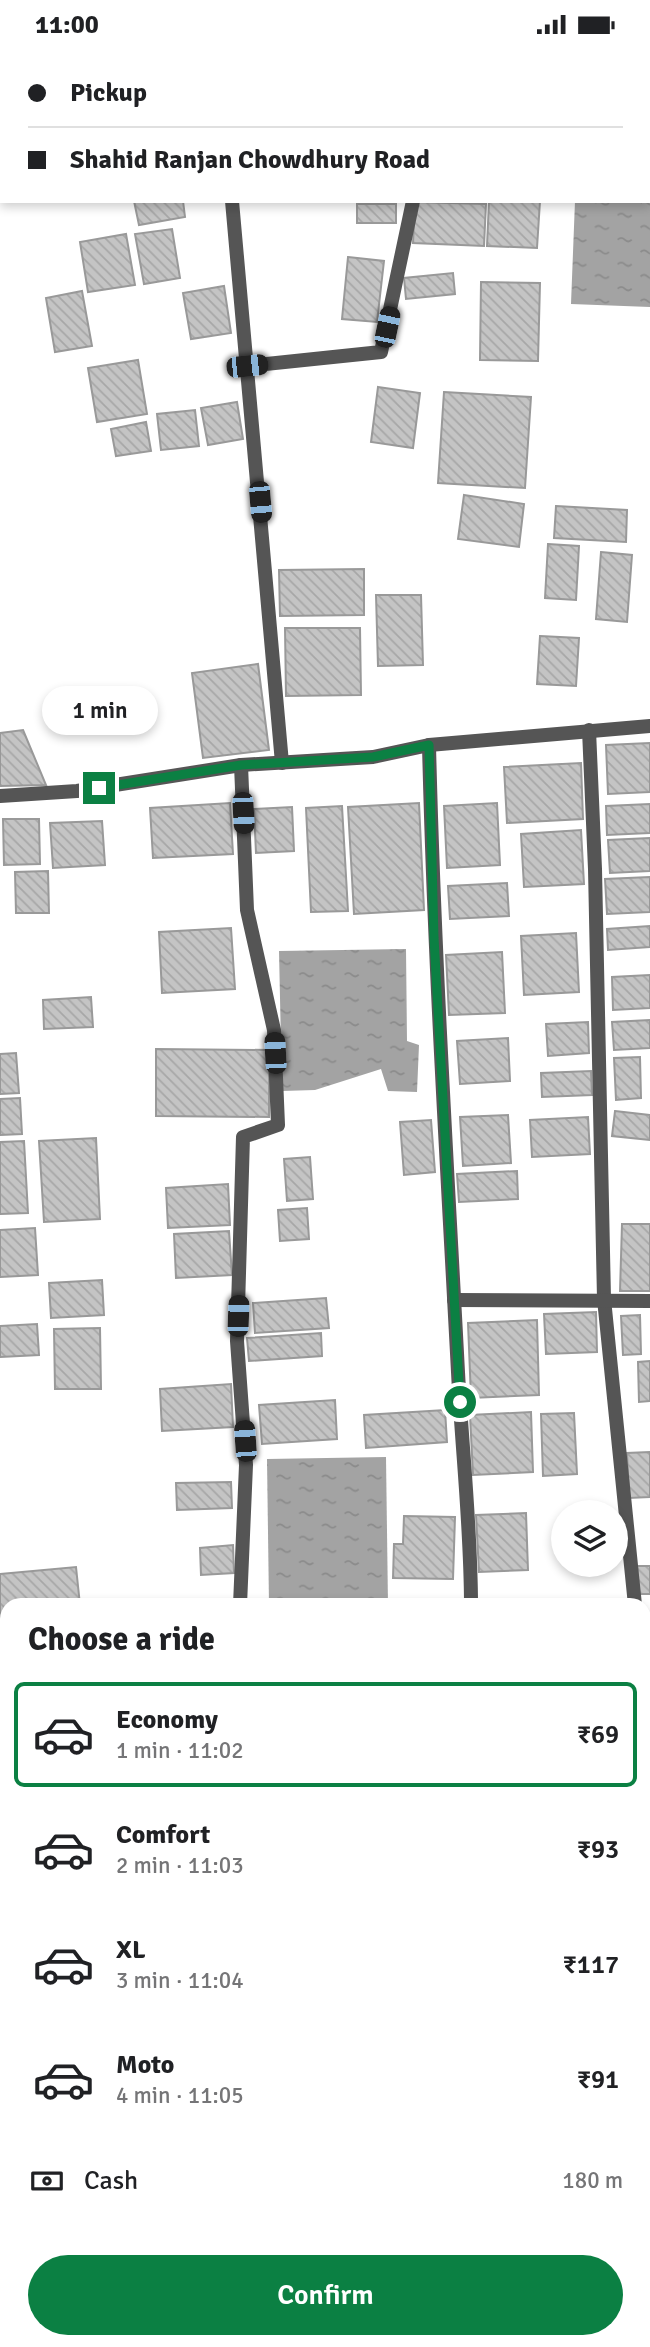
<!DOCTYPE html>
<meta charset="utf-8">
<style>
:root{--surface:#fff;--page:#f2f2f2;--text:#202124;--muted:#757577;--line:#e0e0e0;--accent:#0b8043}
body{margin:0;font-family:Signika,sans-serif;background:var(--page);color:var(--text);height:100vh;display:flex;flex-direction:column;font-size:26px;white-space:nowrap}
*{box-sizing:border-box;margin:0}
p{font-size:23px;color:var(--muted)}
.icon{flex:none;width:38px;height:38px;fill:none;stroke:currentColor;stroke-width:2;stroke-linecap:round;stroke-linejoin:round}
.map{position:relative;flex:1;overflow:hidden}
.side{position:absolute;left:0px;top:1549px;width:651px;height:751px;display:flex;flex-direction:column;background:var(--surface);border-radius:21px 21px 0 0;box-shadow:0 4px 10px #0003}
.side>*{flex:none}
.top-card{position:absolute;left:0px;top:0px;width:651px;height:154px;box-shadow:0 4px 10px #0003;display:grid;align-content:center;height:154px;padding:0 28px;background:var(--surface)}
.buttons{position:absolute;left:551px;top:1451px;display:grid;gap:14px}
.buttons a{display:grid;place-items:center;width:77px;height:77px;border-radius:50%;background:var(--surface);box-shadow:0 4px 10px #0003;font-size:35px}
.end{position:absolute;width:32px;height:32px;margin:-16px;border:9px solid #0b8043;background:#fff;box-shadow:0 0 0 4px #fff}
.from{border-radius:50%}
.bubble{position:absolute;height:49px;border-radius:24px;background:var(--surface);box-shadow:0 4px 10px #0003;font-size:23px;font-weight:600;line-height:49px;text-align:center}
.car{position:absolute;width:21px;height:42px;margin:-21px -10px;border-radius:9px;box-shadow:0 0 5px 2px #0007;background:linear-gradient(#222 24%,#8ab4d8 0 40%,#222 0 76%,#8ab4d8 0 86%,#222 0)}
.top-card b{display:flex;align-items:center;gap:24px;height:66px;font-size:26px}
.top-card b+b{border-top:2px solid var(--line)}
.top-card i{width:18px;height:18px;background:var(--text)}
ul{padding:0;list-style:none}
li{display:flex;align-items:center;gap:21px;height:105px;margin:0 14px 10px;padding:0 14px;border:4px solid transparent;border-radius:10px}
li div{flex:1}
li b{display:block;font-size:26px}
li em{font-style:normal;font-weight:600}
li.on{border-color:var(--accent)}
li>.icon{width:63px;height:63px;stroke-width:1.5}
h2{padding:0 28px;font-size:32px;line-height:84px}
.pay{display:flex;align-items:center;gap:18px;height:77px;padding:0 28px;font-size:26px}
.pay p{margin-inline-start:auto}
.primary-button{display:flex;gap:14px;margin-top:auto;padding:14px 28px}
.primary-button a{flex:1;height:80px;border-radius:42px;background:var(--accent);color:#fff;font-size:28px;font-weight:600;line-height:80px;text-align:center}
.status{display:flex;justify-content:space-between;align-items:center;height:49px;padding:0 35px;background:var(--surface);direction:ltr}
.status svg{height:19px;fill:currentColor}
.map>svg:first-child{display:block}
.water{fill:url(#water-ripples)}
.building{fill:url(#building-back-hatch);stroke:#999;stroke-width:2}
.lines{fill:none;stroke-linecap:round;stroke-linejoin:round}
.street{stroke:#555;stroke-width:14}
.route{stroke:#0b8043;stroke-width:9}
</style>
<div class="status"><b>11:00</b><svg viewBox="0 0 49 12"><path d="M0 12V9h3v3zM5 12V6h3v6zM10 12V3h3v9zM15 12V0h3v12zM26 1h20v11H26zM47 4h2v5h-2z"/></svg></div>
<div class="map">
<svg width="650" height="2298" viewBox="0 0 650 2298">
<defs>
<pattern id="water-ripples" width="26" height="14" patternUnits="userSpaceOnUse" patternTransform="scale(1.75)"><rect width="26" height="14" fill="#a3a3a3"/><path d="M2 4q2-2 4 0t4 0M15 11q2-2 4 0t4 0" fill="none" stroke="#8b8b8b"/></pattern>
<pattern id="building-back-hatch" width="6" height="6" patternUnits="userSpaceOnUse" patternTransform="scale(1.75)"><rect width="6" height="6" fill="#c4c4c4"/><path d="M-1 5l2 2M0 0l6 6M5-1l2 2" fill="none" stroke="#a7a7a7"/></pattern>
</defs>
<rect width="100%" height="100%" fill="#fff"/>
<g class="water">
<polygon points="650,103 650,258 571,255 575,152 649,152"/>
<polygon points="406,900 407,992 419,996 417,1043 388,1042 381,1020 315,1041 282,1042 279,902"/>
<polygon points="386,1408 388,1556 269,1556 267,1410"/>
<polygon points="288,2293 288,2292 575,2293 574,2298 288,2298"/>
</g>
<g class="building">
<polygon points="134,152 183,152 185,168 139,176"/>
<polygon points="489,152 540,152 537,199 487,197"/>
<polygon points="415,153 486,155 484,197 413,194"/>
<rect x="357" y="155" width="39" height="19"/>
<polygon points="172,180 180,229 144,235 135,185"/>
<polygon points="126,185 135,236 88,243 80,193"/>
<polygon points="348,208 384,212 377,273 342,270"/>
<polygon points="453,224 455,245 406,250 404,229"/>
<polygon points="481,233 540,234 538,312 480,311"/>
<polygon points="224,237 231,284 191,290 183,244"/>
<polygon points="82,242 92,297 55,303 46,249"/>
<polygon points="138,311 147,365 97,373 88,319"/>
<polygon points="378,338 420,344 413,399 371,393"/>
<polygon points="444,343 531,348 525,439 438,434"/>
<polygon points="237,353 243,390 208,396 201,359"/>
<polygon points="195,361 199,397 161,401 157,365"/>
<polygon points="146,373 151,402 116,407 111,380"/>
<polygon points="464,446 524,455 519,498 458,490"/>
<polygon points="556,457 627,461 626,493 554,489"/>
<polygon points="548,495 579,497 576,551 545,549"/>
<polygon points="601,503 632,506 627,573 596,570"/>
<polygon points="364,520 364,566 280,567 279,521"/>
<polygon points="376,546 421,546 423,616 378,617"/>
<polygon points="285,579 360,579 361,646 286,647"/>
<polygon points="540,587 579,589 576,637 537,635"/>
<polygon points="258,615 269,701 203,709 192,624"/>
<polygon points="23,681 46,736 0,737 0,684"/>
<polygon points="650,694 650,743 608,745 606,696"/>
<polygon points="581,714 583,770 507,774 504,718"/>
<polygon points="230,754 233,805 153,809 150,759"/>
<polygon points="419,754 424,861 354,865 348,758"/>
<polygon points="497,754 500,816 447,819 444,757"/>
<polygon points="650,755 650,784 607,786 606,757"/>
<polygon points="342,757 348,862 311,863 306,759"/>
<polygon points="292,758 294,802 256,804 254,760"/>
<polygon points="3,770 39,770 40,815 4,816"/>
<polygon points="102,772 105,816 53,819 50,774"/>
<polygon points="581,781 584,835 524,838 521,785"/>
<polygon points="650,789 650,822 610,824 608,791"/>
<polygon points="48,822 49,864 16,864 15,823"/>
<polygon points="650,828 650,863 607,865 605,830"/>
<polygon points="507,834 509,867 450,870 448,837"/>
<polygon points="650,877 650,898 608,901 607,880"/>
<polygon points="231,879 235,940 162,944 159,883"/>
<polygon points="576,884 579,943 524,946 521,887"/>
<polygon points="502,903 505,964 449,966 446,906"/>
<polygon points="650,926 650,959 613,961 612,928"/>
<polygon points="91,948 93,978 44,980 43,951"/>
<polygon points="650,971 650,999 614,1001 612,973"/>
<polygon points="588,973 589,1004 548,1007 546,975"/>
<polygon points="508,989 510,1032 460,1035 457,992"/>
<polygon points="156,1000 269,1001 269,1068 156,1067"/>
<polygon points="16,1004 19,1044 0,1045 0,1005"/>
<polygon points="640,1008 641,1049 616,1051 614,1009"/>
<polygon points="591,1022 592,1046 542,1048 541,1024"/>
<polygon points="20,1049 22,1085 0,1086 0,1050"/>
<polygon points="615,1062 650,1066 650,1091 612,1087"/>
<polygon points="508,1066 511,1114 463,1117 460,1068"/>
<polygon points="588,1068 590,1105 532,1108 530,1071"/>
<polygon points="431,1071 435,1123 404,1126 400,1073"/>
<polygon points="96,1089 100,1170 44,1173 39,1092"/>
<polygon points="24,1092 28,1164 0,1165 0,1093"/>
<polygon points="310,1108 313,1150 287,1152 284,1110"/>
<polygon points="517,1122 518,1150 459,1153 457,1125"/>
<polygon points="228,1135 230,1176 168,1179 166,1139"/>
<polygon points="307,1159 309,1190 280,1192 278,1161"/>
<polygon points="622,1175 650,1175 650,1242 620,1242"/>
<polygon points="35,1179 38,1226 0,1228 0,1181"/>
<polygon points="229,1182 232,1226 176,1229 174,1185"/>
<polygon points="102,1231 104,1266 51,1269 49,1234"/>
<polygon points="326,1249 329,1279 255,1284 253,1254"/>
<polygon points="596,1263 597,1303 546,1305 544,1265"/>
<polygon points="640,1266 641,1305 623,1306 621,1267"/>
<polygon points="537,1271 539,1346 471,1349 468,1274"/>
<polygon points="37,1275 39,1306 0,1308 0,1277"/>
<polygon points="100,1279 101,1340 55,1340 54,1280"/>
<polygon points="321,1284 322,1307 249,1312 247,1289"/>
<polygon points="650,1312 650,1352 639,1353 638,1313"/>
<polygon points="231,1335 233,1378 162,1382 160,1340"/>
<polygon points="335,1351 337,1390 262,1395 259,1356"/>
<polygon points="445,1361 447,1393 366,1399 364,1366"/>
<polygon points="531,1363 533,1423 473,1426 470,1366"/>
<polygon points="574,1364 577,1425 543,1427 541,1365"/>
<polygon points="650,1403 650,1448 629,1449 627,1404"/>
<polygon points="231,1433 232,1459 177,1461 176,1434"/>
<polygon points="526,1464 528,1521 479,1523 476,1466"/>
<polygon points="404,1467 455,1468 453,1530 393,1529 394,1495 403,1495"/>
<polygon points="233,1496 234,1524 201,1526 200,1499"/>
<polygon points="637,1517 650,1517 650,1545 638,1545"/>
<polygon points="76,1518 80,1556 7,1556 7,1580 0,1581 0,1525"/>
<polygon points="475,1552 524,1553 524,1556 475,1556"/>
<rect x="644" y="1565" width="6" height="34"/>
<polygon points="0,1596 7,1596 7,1648 4,1648"/>
<polygon points="7,1676 7,1727 0,1727 0,1677"/>
<rect x="0" y="1739" width="7" height="46"/>
<polygon points="647,1892 650,1893 650,1945 644,1944"/>
<polygon points="644,1974 650,1975 650,2018 644,2017"/>
<polygon points="644,2075 650,2076 650,2136 644,2135"/>
<polygon points="142,2292 142,2298 66,2298 66,2293"/>
<rect x="187" y="2292" width="43" height="6"/>
</g>
<g class="lines">
<g class="street">
<polyline points="218,0 219,2"/>
<polyline points="430,2 431,0"/>
<polyline points="649,89 650,89"/>
<polyline points="232,152 282,714"/>
<polyline points="247,317 381,303 413,152"/>
<polyline points="589,681 595,820 604,1250 635,1556"/>
<path d="M429,696c5,209 18,418 29,627 4,78 13,155 13,233"/>
<polyline points="0,747 77,742 241,716 373,708 429,696 650,677"/>
<polyline points="454,1251 650,1252"/>
<polyline points="240,1556 246,1416 237,1292 243,1088 278,1076 274,981 247,861 241,716"/>
<polyline points="644,1635 650,1636"/>
<polyline points="644,1652 650,1717"/>
<polyline points="644,1850 650,1730"/>
<polyline points="0,1914 7,1913"/>
<polyline points="0,2009 7,2064"/>
<polyline points="0,2221 7,2221"/>
<polyline points="32,2292 33,2298"/>
<polyline points="593,2298 593,2292"/>
</g>
</g>
<g class="lines">
<polyline class="route" points="99,739 241,716 373,708 429,696 434,889 460,1353"/>
</g>
</svg>
<div class="buttons">
<a><svg class="icon" aria-label="layers" viewBox="0 0 24 24"><path d="M12 4l9 5-9 5-9-5zM3 14l9 5 9-5"/></svg></a>
</div>
<i class="end from" style="left:460px;top:1353px"></i>
<i class="end" style="left:99px;top:739px"></i>
<div class="bubble" style="left:42px;top:637px;width:116px">1 min</div>
<i class="car" style="left:387px;top:278px;rotate:12deg"></i>
<i class="car" style="left:247px;top:317px;rotate:84deg"></i>
<i class="car" style="left:260px;top:453px;rotate:175deg"></i>
<i class="car" style="left:243px;top:764px;rotate:177deg"></i>
<i class="car" style="left:275px;top:1004px;rotate:357deg"></i>
<i class="car" style="left:238px;top:1267px;rotate:2deg"></i>
<i class="car" style="left:245px;top:1392px;rotate:356deg"></i>
<div class="top-card">
<b><i class="from"></i>Pickup</b>
<b><i></i>Shahid Ranjan Chowdhury Road</b>
</div>
<section class="side">
<h2>Choose a ride</h2>
<ul>
<li class="on"><svg class="icon" aria-label="car" viewBox="0 0 24 24"><path d="M5 17H2v-5l4-1 3-4h7l3 4 3 1v5h-3M9 17h6M6 11h13"/><circle cx="7" cy="17" r="2"/><circle cx="17" cy="17" r="2"/></svg><div><b>Economy</b><p>1 min · 11:02</p></div><em>₹69</em></li>
<li><svg class="icon" aria-label="car" viewBox="0 0 24 24"><path d="M5 17H2v-5l4-1 3-4h7l3 4 3 1v5h-3M9 17h6M6 11h13"/><circle cx="7" cy="17" r="2"/><circle cx="17" cy="17" r="2"/></svg><div><b>Comfort</b><p>2 min · 11:03</p></div><em>₹93</em></li>
<li><svg class="icon" aria-label="car" viewBox="0 0 24 24"><path d="M5 17H2v-5l4-1 3-4h7l3 4 3 1v5h-3M9 17h6M6 11h13"/><circle cx="7" cy="17" r="2"/><circle cx="17" cy="17" r="2"/></svg><div><b>XL</b><p>3 min · 11:04</p></div><em>₹117</em></li>
<li><svg class="icon" aria-label="car" viewBox="0 0 24 24"><path d="M5 17H2v-5l4-1 3-4h7l3 4 3 1v5h-3M9 17h6M6 11h13"/><circle cx="7" cy="17" r="2"/><circle cx="17" cy="17" r="2"/></svg><div><b>Moto</b><p>4 min · 11:05</p></div><em>₹91</em></li>
</ul>
<div class="pay"><svg class="icon" aria-label="cash" viewBox="0 0 24 24"><path d="M3 7h18v10H3z"/><circle cx="12" cy="12" r="2"/></svg>Cash<p>180 m</p></div>
<div class="primary-button"><a>Confirm</a></div>
</section>
</div>
